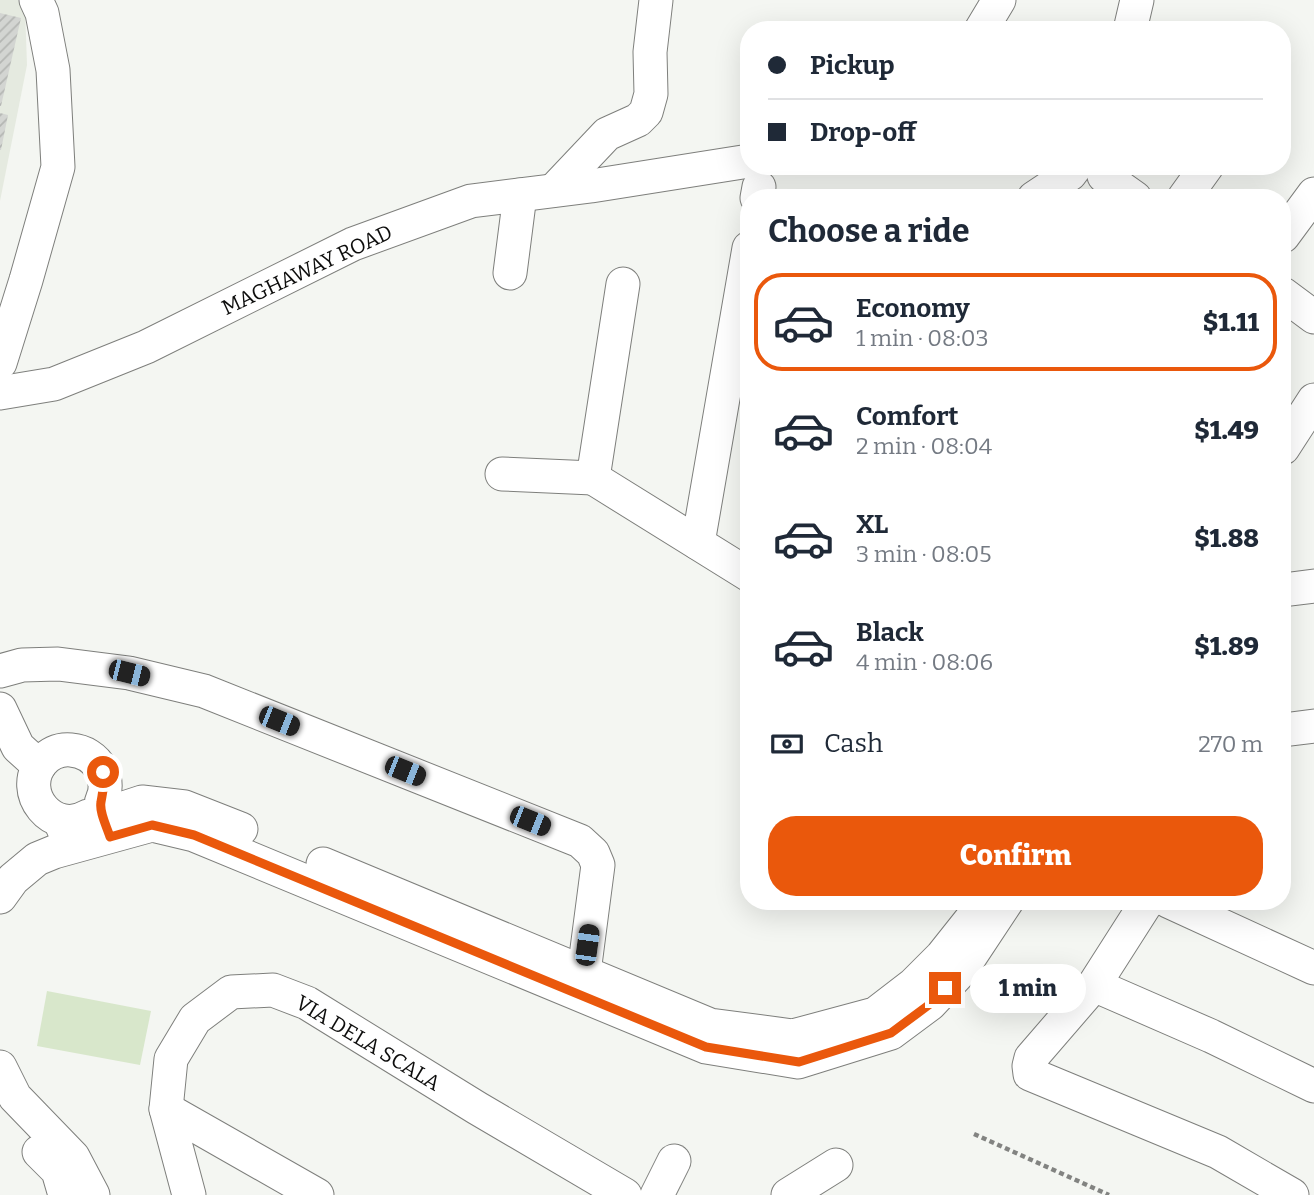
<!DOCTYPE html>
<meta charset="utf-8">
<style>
:root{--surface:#fff;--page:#f6f6f7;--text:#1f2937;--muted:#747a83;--line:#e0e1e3;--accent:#ea580c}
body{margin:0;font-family:Bitter,serif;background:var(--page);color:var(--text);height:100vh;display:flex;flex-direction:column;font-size:26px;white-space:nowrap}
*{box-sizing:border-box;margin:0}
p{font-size:23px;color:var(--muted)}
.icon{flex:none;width:38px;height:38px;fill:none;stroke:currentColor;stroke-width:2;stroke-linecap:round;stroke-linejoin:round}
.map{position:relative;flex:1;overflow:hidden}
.side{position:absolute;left:740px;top:189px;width:551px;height:721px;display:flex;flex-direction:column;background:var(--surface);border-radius:28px;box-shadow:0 7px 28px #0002}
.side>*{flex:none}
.hud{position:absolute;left:740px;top:21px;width:551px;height:154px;border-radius:28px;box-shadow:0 7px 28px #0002;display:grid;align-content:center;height:154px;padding:0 28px;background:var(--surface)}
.end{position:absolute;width:32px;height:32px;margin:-16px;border:9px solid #ea580c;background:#fff;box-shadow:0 0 0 4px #fff}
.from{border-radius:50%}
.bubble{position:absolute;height:49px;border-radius:24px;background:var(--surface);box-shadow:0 7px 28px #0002;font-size:23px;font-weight:800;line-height:49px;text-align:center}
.car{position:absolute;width:21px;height:42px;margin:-21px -10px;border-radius:9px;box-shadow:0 0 5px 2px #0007;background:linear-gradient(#222 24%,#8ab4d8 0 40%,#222 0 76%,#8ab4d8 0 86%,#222 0)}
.hud b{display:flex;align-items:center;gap:24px;height:66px;font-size:26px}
.hud b+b{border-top:2px solid var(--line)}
.hud i{width:18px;height:18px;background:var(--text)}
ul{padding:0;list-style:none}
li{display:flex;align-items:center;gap:21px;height:98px;margin:0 14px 10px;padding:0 14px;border:4px solid transparent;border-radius:28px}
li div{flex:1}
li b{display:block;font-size:26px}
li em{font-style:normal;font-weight:800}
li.on{border-color:var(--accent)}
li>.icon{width:63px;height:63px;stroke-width:1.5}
h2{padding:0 28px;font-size:32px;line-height:84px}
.pay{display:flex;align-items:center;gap:18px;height:77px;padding:0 28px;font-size:26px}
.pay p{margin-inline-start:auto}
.action{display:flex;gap:14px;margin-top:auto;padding:14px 28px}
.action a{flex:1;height:80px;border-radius:28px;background:var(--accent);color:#fff;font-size:28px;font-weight:800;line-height:80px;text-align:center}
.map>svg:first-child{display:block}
.built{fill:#e5eae0}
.park{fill:#d8e7cb}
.building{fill:url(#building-hatch)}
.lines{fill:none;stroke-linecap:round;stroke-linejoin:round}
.minor-casing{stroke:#7e7f7c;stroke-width:35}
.path{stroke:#828381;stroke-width:4.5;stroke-dasharray:5 3.5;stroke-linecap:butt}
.minor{stroke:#fff;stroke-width:33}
.route{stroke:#ea580c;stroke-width:9}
.labels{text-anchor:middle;stroke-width:7;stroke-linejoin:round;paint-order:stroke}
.street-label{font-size:21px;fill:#0d0d0c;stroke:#fff}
</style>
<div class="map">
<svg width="1314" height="1195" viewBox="0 0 1314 1195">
<defs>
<pattern id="building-hatch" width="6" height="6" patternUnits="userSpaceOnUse" patternTransform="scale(1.75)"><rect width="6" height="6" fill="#d3d5d2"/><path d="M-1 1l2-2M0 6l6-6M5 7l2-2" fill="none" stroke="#b4b6b3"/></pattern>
</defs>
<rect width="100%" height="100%" fill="#f4f6f2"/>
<polygon class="built" points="0,0 18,0 25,9 27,65 0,201"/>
<polygon class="park" points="47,991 151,1011 140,1065 37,1046"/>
<g class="building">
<polygon points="0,13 21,18 1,106 0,106"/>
<polygon points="0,113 8,115 1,150 0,150"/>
</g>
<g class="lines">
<g class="minor-casing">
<g id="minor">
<polyline points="981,30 999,0"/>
<polyline points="1130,30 1137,0"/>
<polyline points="1104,176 1135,198"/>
<polyline points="554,190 607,134 638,120 646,112 651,94 650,52 656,0"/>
<polyline points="757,198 759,187"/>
<polyline points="1034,198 1070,174 1076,166"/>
<polyline points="1184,198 1207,166"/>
<polyline points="1283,236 1314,194"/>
<polyline points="510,273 520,195"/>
<polyline points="623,284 593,478 749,575"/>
<polyline points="1283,294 1314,317"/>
<polyline points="0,363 26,280 58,167 53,70 42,13 36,0"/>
<polyline points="0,393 54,384 146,347 353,244 471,201 591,186 749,161"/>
<polyline points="1283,448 1314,400"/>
<polyline points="502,474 593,478"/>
<polyline points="698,543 749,248"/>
<polyline points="1283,590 1314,586"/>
<polyline points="0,671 22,665 58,664 129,673 204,691 580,841 593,853 598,865 584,972"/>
<polyline points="0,709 18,747 39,766"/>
<polyline points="1283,730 1314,726"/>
<path d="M88,816c-35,21 -71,-24 -46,-54 8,-9 18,-13 29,-12 13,1 24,8 30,19 4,8 5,18 3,26 -2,5 -3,6 -3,10 0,9 5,18 7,26"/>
<polyline points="63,828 142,802 185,807 241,829"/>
<polyline points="323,864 710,1025 793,1036 875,1014 914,984 942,956 973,917"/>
<polyline points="0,897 13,879 37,859 54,852 152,825 194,835 706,1047 798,1062 891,1033 930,1004 960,972 1007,901"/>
<polyline points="1150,901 1147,902 1094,985 1031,1058 1029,1066 1030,1074 1218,1152 1292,1195"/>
<polyline points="1168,901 1314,968"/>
<polyline points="1094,985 1211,1036 1314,1086"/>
<polyline points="0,1067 15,1097 73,1157 93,1195"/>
<polyline points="166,1109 317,1195"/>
<polyline points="39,1152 58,1171 65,1195"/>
<polyline points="189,1195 166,1109 171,1059 195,1019 231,992 273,990 307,1003 477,1108 625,1195"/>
<polyline points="657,1195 674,1161"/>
<polyline points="788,1195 836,1165"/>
</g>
</g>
<polyline class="path" points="974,1134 1109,1195"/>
<use href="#minor" class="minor"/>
</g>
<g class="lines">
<path class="route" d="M103,772c2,11 0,18 -2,30 -2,10 6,25 9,35l42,-12 42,10 512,212 93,15 92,-29 39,-29 15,-16"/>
</g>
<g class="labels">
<g class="street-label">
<text transform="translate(307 270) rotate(-25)" y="7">MAGHAWAY ROAD</text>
<text transform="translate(368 1043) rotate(31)" y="7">VIA DELA SCALA</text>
</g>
</g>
</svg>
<i class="end from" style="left:103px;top:772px"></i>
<i class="end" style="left:945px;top:988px"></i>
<div class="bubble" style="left:970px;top:964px;width:116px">1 min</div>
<i class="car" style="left:129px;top:673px;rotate:104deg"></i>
<i class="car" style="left:279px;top:721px;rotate:112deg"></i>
<i class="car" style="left:405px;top:771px;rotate:112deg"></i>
<i class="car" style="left:530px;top:821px;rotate:112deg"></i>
<i class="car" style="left:587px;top:945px;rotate:8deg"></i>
<div class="hud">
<b><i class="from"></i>Pickup</b>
<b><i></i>Drop-off</b>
</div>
<section class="side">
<h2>Choose a ride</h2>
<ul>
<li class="on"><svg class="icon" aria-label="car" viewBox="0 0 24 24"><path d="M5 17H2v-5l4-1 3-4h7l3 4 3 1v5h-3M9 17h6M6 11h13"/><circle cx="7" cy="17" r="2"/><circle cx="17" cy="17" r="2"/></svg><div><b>Economy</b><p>1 min · 08:03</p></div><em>$1.11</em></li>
<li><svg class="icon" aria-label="car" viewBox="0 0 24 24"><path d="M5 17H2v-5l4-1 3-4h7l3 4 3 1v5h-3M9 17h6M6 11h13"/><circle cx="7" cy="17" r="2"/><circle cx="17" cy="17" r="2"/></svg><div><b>Comfort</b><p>2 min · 08:04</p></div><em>$1.49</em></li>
<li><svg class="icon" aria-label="car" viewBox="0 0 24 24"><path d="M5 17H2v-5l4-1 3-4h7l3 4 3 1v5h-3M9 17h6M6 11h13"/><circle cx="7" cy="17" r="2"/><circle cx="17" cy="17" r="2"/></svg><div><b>XL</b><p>3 min · 08:05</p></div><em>$1.88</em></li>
<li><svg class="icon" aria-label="car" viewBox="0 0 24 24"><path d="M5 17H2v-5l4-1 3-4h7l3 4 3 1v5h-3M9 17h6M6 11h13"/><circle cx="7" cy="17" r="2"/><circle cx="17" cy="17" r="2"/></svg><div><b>Black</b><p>4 min · 08:06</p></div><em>$1.89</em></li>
</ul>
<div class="pay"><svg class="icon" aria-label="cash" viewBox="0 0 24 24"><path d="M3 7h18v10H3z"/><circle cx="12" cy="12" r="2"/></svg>Cash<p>270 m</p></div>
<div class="action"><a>Confirm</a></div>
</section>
</div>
